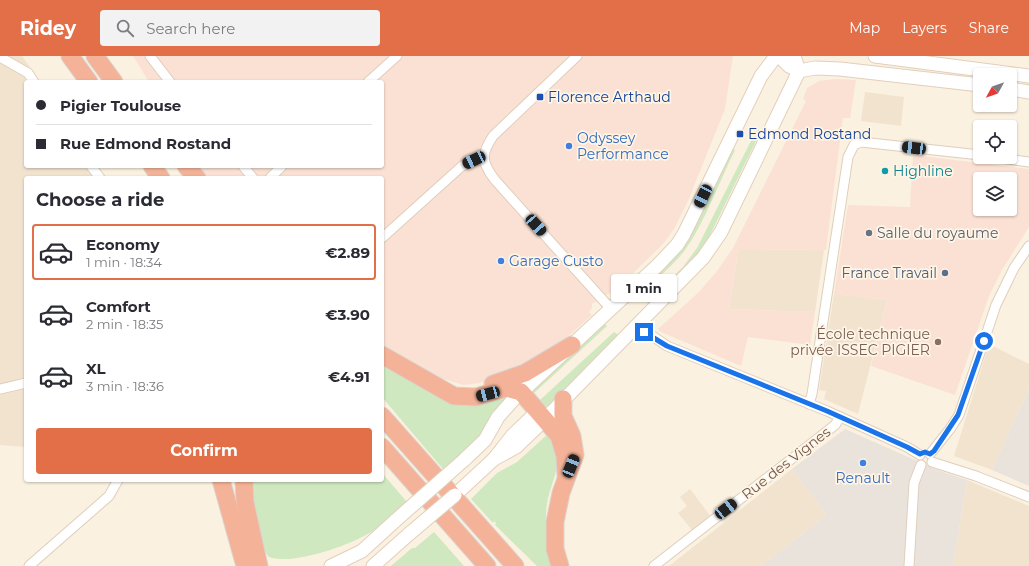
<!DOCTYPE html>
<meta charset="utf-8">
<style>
:root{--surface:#fff;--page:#f2f2f3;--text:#2b2b33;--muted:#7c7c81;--line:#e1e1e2;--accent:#e26f48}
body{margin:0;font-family:Montserrat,sans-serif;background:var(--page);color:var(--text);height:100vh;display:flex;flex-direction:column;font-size:15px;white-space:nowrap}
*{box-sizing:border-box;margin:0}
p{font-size:13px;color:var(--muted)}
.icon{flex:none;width:22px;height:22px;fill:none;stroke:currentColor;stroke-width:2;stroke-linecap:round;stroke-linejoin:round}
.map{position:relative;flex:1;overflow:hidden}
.sheet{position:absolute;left:24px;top:120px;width:360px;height:306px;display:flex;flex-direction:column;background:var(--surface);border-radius:4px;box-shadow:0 1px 3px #0004}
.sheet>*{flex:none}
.guide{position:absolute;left:24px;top:24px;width:360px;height:88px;border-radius:4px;box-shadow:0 1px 3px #0004;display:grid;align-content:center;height:88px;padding:0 12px;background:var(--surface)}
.needle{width:26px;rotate:230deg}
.fabs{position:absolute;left:973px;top:12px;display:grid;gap:8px}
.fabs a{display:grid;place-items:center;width:44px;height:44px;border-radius:4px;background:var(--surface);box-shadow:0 1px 3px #0004;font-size:20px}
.end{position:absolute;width:18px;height:18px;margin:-9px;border:5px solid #1a73e8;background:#fff;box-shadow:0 0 0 2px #fff}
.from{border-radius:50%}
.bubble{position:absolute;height:28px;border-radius:4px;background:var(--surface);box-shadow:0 1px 3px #0004;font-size:13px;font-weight:700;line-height:28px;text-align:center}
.car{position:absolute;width:12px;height:24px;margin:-12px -6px;border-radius:5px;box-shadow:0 0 3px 1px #0007;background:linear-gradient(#222 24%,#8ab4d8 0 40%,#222 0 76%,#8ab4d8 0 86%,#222 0)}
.guide b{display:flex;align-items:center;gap:14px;height:38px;font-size:15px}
.guide b+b{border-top:1px solid var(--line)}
.guide i{width:10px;height:10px;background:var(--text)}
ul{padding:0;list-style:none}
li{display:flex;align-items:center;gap:12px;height:56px;margin:0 8px 6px;padding:0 4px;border:2px solid transparent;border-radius:4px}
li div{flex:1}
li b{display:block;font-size:15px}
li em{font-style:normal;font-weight:700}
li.on{border-color:var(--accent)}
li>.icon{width:36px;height:36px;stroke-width:1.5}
h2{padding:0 12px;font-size:18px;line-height:48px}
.button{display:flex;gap:8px;margin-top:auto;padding:8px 12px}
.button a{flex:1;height:46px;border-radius:4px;background:var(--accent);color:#fff;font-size:16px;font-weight:700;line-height:46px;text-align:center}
header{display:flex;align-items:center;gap:24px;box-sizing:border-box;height:56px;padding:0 20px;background:var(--accent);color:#fff}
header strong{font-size:19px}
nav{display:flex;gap:22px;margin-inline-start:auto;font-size:14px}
.search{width:280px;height:36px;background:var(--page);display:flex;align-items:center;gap:10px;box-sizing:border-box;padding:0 14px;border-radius:4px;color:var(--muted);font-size:15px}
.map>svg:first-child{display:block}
.residential{fill:#f2e3cf}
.commercial{fill:#fbe1d4;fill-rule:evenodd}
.industrial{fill:#eae3dc}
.green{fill:#cfe8c0}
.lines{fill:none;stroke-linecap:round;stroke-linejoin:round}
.street-casing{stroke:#dfcebd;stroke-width:11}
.secondary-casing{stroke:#e3cfbb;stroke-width:15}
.highway-casing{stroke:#dad4d0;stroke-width:19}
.street{stroke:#fff;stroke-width:9}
.secondary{stroke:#fff;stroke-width:13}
.highway{stroke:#f4b398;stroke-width:17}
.secondary-bridge-casing{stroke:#e3cfbb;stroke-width:15;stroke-linecap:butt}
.secondary-bridge{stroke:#fff;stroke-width:13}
.route{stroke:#1a73e8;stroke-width:5}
.transit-dot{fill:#1a4fb4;stroke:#fef5e6;stroke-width:1.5}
.shop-dot{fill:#3f7fe0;stroke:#fef5e6;stroke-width:1.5}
.culture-dot{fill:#0f9aa8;stroke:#fef5e6;stroke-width:1.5}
.worship-dot{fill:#6b7280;stroke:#fef5e6;stroke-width:1.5}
.service-dot{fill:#5c6f8a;stroke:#fef5e6;stroke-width:1.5}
.education-dot{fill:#8d6e63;stroke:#fef5e6;stroke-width:1.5}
.labels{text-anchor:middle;stroke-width:3.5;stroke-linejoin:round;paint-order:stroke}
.transit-label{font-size:14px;fill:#164399;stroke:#fef5e6;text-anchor:start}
.shop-label{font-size:14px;fill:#366cbe;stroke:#fef5e6;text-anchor:start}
.culture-label{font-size:14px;fill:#0d838f;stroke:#fef5e6;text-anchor:start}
.worship-label{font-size:14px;fill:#5b616d;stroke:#fef5e6;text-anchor:start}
.service-label{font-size:14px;fill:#4e5e75;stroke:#fef5e6;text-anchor:end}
.education-label{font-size:14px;fill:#785e54;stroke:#fef5e6;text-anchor:end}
.street-label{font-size:14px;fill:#715849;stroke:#fef5e6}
</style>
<header>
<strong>Ridey</strong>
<div class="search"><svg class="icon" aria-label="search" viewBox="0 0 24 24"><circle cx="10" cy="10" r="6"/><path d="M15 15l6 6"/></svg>Search here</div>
<nav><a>Map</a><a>Layers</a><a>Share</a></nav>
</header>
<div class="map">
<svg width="1029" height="510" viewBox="0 0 1029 510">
<rect width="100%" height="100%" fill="#fbf1e0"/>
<g class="residential">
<polygon points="0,0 22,0 34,17 25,23 27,26 26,110 86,110 94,122 26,122 26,391 0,389"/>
<polygon points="865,36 904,41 901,70 861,65"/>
<polygon points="739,193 824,194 815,256 729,253"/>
<polygon points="834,238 887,244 858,358 824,343 826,335 819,334"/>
<polygon points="989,288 1029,308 1029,333 992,414 954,400"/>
<polygon points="792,413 827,459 761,510 669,510"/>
<polygon points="967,424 1029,450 1029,510 953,510"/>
<polygon points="690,433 711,461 693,475 678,457 687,450 680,441"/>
</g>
<g class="commercial">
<polygon points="133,0 733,0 725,53 688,145 674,173 664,187 617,233 592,248 592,252 589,256 592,259 545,301 480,327 464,329 436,321 382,289 382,122 208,122 198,110 382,110 382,26 149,26"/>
<polygon points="835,23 856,24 850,62 843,62 826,194 739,193 729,253 815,256 810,289 748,281 741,310 661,276 658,273 699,236 717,215 733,192 806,45 803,43 807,32 819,25"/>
<path d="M913,99l116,14v58l-27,43 -13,26 -34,99 -84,-29 16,-66 -53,-6 14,-89 62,2zM980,123h30v30h-30z"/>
</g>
<g class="industrial">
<polygon points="1029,333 1029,430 992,414"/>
<polygon points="845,373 940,415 967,424 953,510 761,510 827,459 792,413"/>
</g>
<g class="green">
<polygon points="757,73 761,75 706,187 699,197 651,249 646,246 683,211 697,192"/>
<path d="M731,92l4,2c-16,32 -29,70 -50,100 -13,17 -31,31 -46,46l-4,-3 35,-34z"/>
<polygon points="603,266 607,270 534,337 531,334"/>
<polygon points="614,276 620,280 549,350 545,350 540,344"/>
<polygon points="382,306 441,340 510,338 479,383 443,413 382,341"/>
<path d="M549,377c2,5 6,11 8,17 4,18 -8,37 -10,54 -3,21 0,42 6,62h-16l-42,-41 1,-2 -2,-2 -1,2 -22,-24 26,-26 20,-11z"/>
<path d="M382,417l25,29c-10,8 -19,18 -30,26 -21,16 -84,38 -108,29 -6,-6 -7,-17 -10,-26 -4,-16 -7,-34 -6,-51h129z"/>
<polygon points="434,476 464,510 391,510 412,492 415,492"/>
</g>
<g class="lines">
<g class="street-casing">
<g id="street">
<polyline points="150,0 170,26"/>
<path d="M577,0l-84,80c-12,18 -12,26 2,44l116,129"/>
<polyline points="0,1 28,17 34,26"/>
<polyline points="368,26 397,0"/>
<polyline points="993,101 1029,106"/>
<polyline points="91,110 100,122"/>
<polyline points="243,110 253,122"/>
<polyline points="270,122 282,110"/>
<polyline points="382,182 462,110 474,105 484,103"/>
<polyline points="638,270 667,290 827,355 907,391 920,399"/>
<polyline points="0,333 26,327"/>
<polyline points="809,348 812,338 848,101 854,89 861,86 980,99"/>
<polyline points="930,398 950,373 959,359 996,249 1014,212 1029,190"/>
<polyline points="932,406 976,420 1029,441"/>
<polyline points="29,510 109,440 118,424"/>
<polyline points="654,510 835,369 840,361"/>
<polyline points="909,510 914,427 921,409"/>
</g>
</g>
<g class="secondary-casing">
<g id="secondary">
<polyline points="779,0 789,10 799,15 815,12 840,13 980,29"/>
<polyline points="794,0 799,15"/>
<polyline points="875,0 1029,20"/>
<polyline points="1010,33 1029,36"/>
<polyline points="494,403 516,391 545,363 703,202 721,176 799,15"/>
<polyline points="464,404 485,384 498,361 514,343 658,209 677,189 684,178 761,20 776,0"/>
<polyline points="455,439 494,403 512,380 538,355"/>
<polyline points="331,510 362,495 396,464"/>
<polyline points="373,510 409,478"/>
</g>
</g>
<g class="highway-casing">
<g id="highway">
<polyline points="70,0 89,26"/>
<polyline points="95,0 114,26"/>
<polyline points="152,110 161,122"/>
<polyline points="186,110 197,122"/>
<polyline points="382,299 454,340 476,341 506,332 521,336 559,380 565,400 566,420"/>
<polyline points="493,328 525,317 572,289"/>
<polyline points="382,360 515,510"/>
<polyline points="382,391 487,510"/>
<polyline points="221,424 245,510"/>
<polyline points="244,424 245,446 259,510"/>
<polyline points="560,510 555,493 555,466 561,437 575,399 572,380 563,360 563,343"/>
</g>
</g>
<use href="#street" class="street"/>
<use href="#secondary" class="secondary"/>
<use href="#highway" class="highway"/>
<g class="secondary-bridge-casing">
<g id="secondary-bridge">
<polyline points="396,464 464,404"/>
<polyline points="409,478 455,439"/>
</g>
</g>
<use href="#secondary-bridge" class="secondary-bridge"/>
</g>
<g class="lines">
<polyline class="route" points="644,276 667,290 827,355 907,391 920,398 925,396 930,398 934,395 958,359 984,285"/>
</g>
<g class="transit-dot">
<rect x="536" y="37" width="8" height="8" rx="2"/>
<rect x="736" y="74" width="8" height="8" rx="2"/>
</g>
<g class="shop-dot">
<circle cx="569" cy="90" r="4"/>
<circle cx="501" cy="205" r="4"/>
<circle cx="863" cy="407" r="4"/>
</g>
<circle class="culture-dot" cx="885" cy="115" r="4"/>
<circle class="worship-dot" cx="869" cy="177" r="4"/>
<circle class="service-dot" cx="945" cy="217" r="4"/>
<circle class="education-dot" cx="938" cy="286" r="4"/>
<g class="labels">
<g class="transit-label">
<text x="548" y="46">Florence Arthaud</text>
<text x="748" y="83">Edmond Rostand</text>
</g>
<g class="shop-label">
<text x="577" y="87">Odyssey<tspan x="577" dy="16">Performance</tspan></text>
<text x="509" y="210">Garage Custo</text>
<text x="863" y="427" text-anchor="middle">Renault</text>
</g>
<g class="culture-label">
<text x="893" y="120">Highline</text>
</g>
<g class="worship-label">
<text x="877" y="182">Salle du royaume</text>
</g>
<g class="service-label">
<text x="937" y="222">France Travail</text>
</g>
<g class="education-label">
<text x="930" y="283">École technique<tspan x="930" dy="16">privée ISSEC PIGIER</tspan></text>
</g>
<g class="street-label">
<text transform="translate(786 407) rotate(-38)" y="5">Rue des Vignes</text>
</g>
</g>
</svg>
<div class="fabs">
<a><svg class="needle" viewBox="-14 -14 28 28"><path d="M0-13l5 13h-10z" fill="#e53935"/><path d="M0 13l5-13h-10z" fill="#7c7c81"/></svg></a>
<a><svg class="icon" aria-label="locate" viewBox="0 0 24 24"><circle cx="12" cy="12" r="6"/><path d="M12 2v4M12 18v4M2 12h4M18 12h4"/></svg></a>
<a><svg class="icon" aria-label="layers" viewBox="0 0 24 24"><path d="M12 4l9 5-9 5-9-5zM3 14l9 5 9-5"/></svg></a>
</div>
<i class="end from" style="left:984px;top:285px"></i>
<i class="end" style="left:644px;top:276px"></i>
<div class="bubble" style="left:611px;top:218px;width:66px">1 min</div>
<i class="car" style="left:914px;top:92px;rotate:277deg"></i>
<i class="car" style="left:474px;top:104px;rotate:245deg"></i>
<i class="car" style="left:703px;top:140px;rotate:206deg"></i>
<i class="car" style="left:536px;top:169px;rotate:138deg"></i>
<i class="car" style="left:488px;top:338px;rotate:255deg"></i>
<i class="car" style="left:571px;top:410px;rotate:22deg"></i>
<i class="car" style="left:726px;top:453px;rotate:52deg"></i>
<div class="guide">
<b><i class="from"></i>Pigier Toulouse</b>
<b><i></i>Rue Edmond Rostand</b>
</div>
<section class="sheet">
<h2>Choose a ride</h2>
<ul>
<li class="on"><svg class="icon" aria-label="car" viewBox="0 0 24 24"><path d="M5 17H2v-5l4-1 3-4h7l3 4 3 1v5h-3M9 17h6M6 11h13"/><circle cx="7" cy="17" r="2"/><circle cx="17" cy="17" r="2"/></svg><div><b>Economy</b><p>1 min · 18:34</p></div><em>€2.89</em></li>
<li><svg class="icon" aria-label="car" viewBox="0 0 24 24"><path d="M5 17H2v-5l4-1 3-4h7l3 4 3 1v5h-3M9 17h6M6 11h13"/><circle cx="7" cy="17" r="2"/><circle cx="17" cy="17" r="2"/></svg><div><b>Comfort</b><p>2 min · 18:35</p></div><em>€3.90</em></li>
<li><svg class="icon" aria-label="car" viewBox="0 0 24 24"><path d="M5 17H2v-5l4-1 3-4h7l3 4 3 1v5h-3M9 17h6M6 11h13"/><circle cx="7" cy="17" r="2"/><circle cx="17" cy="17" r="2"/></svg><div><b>XL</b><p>3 min · 18:36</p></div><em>€4.91</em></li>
</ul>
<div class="button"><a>Confirm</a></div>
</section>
</div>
